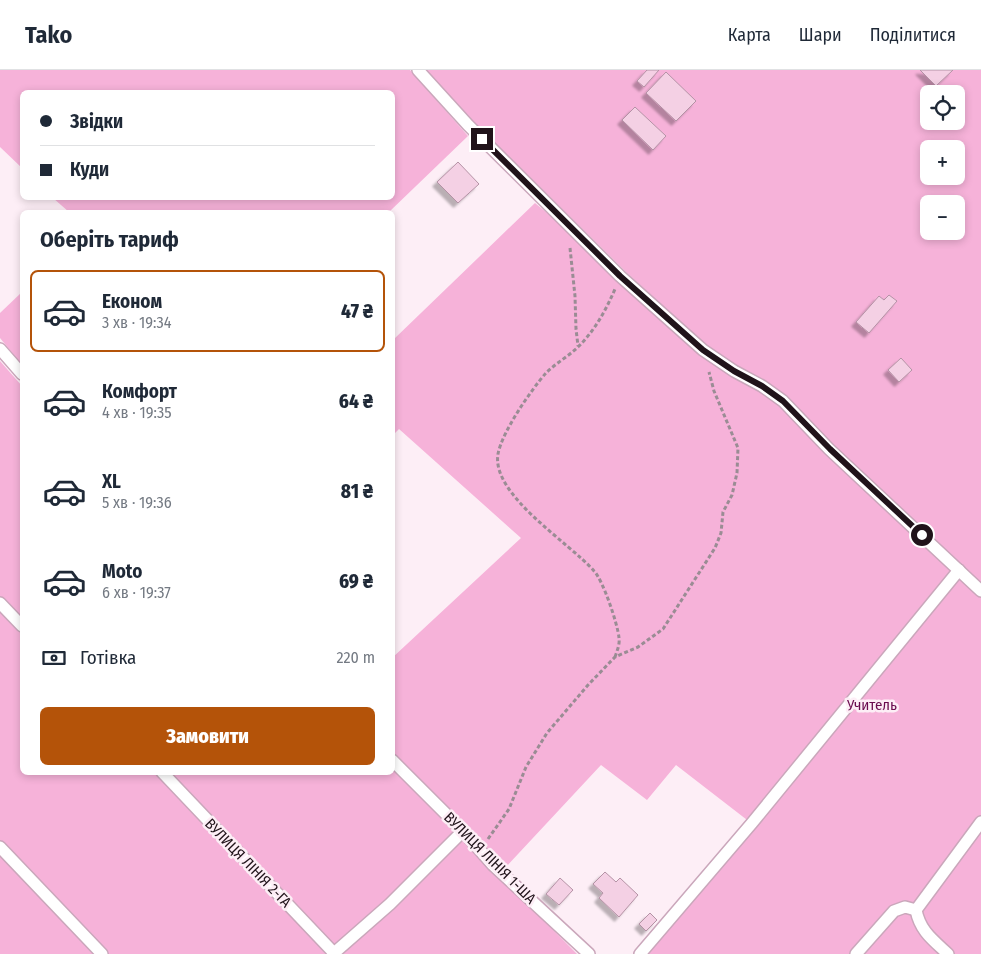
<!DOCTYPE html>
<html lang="uk">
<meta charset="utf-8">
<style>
:root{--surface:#fff;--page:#f2f2f3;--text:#1f2937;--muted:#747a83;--line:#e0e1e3;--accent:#b45309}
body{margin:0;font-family:"Fira Sans Condensed",sans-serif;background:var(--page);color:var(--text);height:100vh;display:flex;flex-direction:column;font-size:19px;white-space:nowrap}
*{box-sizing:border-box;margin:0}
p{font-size:16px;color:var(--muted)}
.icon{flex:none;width:28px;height:28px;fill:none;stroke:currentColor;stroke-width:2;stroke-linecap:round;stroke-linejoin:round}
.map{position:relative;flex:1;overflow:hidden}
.sheet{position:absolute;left:20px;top:140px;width:375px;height:565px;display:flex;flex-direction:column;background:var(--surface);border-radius:8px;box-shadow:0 2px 8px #0003}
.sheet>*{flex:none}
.hud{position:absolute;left:20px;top:20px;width:375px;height:110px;border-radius:8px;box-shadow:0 2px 8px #0003;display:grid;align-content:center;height:110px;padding:0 20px;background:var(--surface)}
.tools{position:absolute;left:920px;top:15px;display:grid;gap:10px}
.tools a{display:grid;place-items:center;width:45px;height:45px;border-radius:8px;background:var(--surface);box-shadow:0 2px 8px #0003;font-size:25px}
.end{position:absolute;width:22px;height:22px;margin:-11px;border:6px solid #20131a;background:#fff;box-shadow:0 0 0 2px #fff}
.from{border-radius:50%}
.hud b{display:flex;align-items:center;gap:18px;height:48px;font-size:19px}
.hud b+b{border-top:1px solid var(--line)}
.hud i{width:12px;height:12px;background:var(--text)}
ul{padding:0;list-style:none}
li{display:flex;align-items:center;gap:15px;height:82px;margin:0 10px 8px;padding:0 10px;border:2px solid transparent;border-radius:8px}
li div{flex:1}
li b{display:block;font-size:19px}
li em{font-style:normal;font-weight:800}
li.on{border-color:var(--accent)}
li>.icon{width:45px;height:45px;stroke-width:1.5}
h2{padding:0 20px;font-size:22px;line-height:60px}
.pay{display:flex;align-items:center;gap:12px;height:55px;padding:0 20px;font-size:19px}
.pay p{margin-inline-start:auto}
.cta{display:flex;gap:10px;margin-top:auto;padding:10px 20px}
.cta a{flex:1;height:58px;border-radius:8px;background:var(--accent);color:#fff;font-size:20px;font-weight:800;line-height:58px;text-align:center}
header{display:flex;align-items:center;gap:30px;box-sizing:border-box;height:70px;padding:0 25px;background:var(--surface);border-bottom:1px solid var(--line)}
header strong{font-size:24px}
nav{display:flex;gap:28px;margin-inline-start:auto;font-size:18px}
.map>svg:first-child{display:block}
.green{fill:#f6b2d9;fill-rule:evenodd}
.building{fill:#f4d0e4;stroke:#b492a5;filter:url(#shadow)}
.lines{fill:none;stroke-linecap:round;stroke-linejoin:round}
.service-casing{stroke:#caa7bb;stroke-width:14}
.path{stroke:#9a8c94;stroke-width:3;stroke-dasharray:4 2.5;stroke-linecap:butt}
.service{stroke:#fff;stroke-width:11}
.route{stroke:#20131a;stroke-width:6}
.labels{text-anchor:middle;stroke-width:5;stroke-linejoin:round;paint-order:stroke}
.park-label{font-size:15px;fill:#6a0c4f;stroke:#fdeef6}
.street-label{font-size:15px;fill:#20131a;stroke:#fdeef6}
</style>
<header>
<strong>Tako</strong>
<nav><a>Карта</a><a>Шари</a><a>Поділитися</a></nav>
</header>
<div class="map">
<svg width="981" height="884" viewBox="0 0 981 884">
<defs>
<filter id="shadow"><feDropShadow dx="-4.5" dy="4.5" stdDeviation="1" flood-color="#0004"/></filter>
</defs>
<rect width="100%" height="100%" fill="#fdeef6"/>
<g class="green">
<polygon points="0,0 410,0 468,66 389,142 69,142 53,128 392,128 392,22 22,22 22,98 0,77"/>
<path d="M426,0h555v884h-336l106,-131 -75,-58 -29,35 -46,-35 -96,103 -39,-42 -73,-73 -1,-95 129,-120 -122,-109 -6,6v-95l142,-137 28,23 58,58 79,70 80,50 46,47 62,60 4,-6 -106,-108 -22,-16 -27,-14 -30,-21 -81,-74 -151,-149zM929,24h27v27h-27zM929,79h27v27h-27zM929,134h27v27h-27z"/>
<polygon points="22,222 22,295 0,268 0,243"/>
<polygon points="0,291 22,316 22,702 392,702 393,698 577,884 0,884"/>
</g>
<g class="building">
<polygon points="647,0 659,0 644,17 637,11"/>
<polygon points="920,0 953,0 936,16"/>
<polygon points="666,2 696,31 676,51 646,23"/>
<polygon points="635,37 666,66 653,80 622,50"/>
<polygon points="458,92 479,114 458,133 437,112"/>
<polygon points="889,225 897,231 869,263 856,252 879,226 884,230"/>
<polygon points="901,288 912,300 899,312 888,300"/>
<polygon points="605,802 616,812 620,808 638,825 619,847 599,828 603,823 593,814"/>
<polygon points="560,808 573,820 559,835 546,824"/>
<polygon points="650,843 657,850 646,861 639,854"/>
</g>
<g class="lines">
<g class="service-casing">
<g id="service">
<polyline points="418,0 468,55 620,206 703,280 734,301 762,316 783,331 829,379 981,521"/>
<polyline points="0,279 22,304"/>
<polyline points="0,533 22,556"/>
<polyline points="392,690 463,761 493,795 589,884"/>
<polyline points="162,702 334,883"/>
<polyline points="0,777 102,884"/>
<polyline points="333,884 390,834 463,761"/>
<polyline points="640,884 752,753 959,500"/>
<polyline points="856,884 894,841 905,837 916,840"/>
<path d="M948,884c-15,-14 -28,-23 -32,-44l65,-88"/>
</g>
</g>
<g class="path">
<polyline points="570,178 575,226 576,259 578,276"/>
<path d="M615,587c2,-6 5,-13 4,-19 -1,-13 -16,-58 -25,-67 -24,-28 -103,-76 -96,-117 4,-22 33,-64 48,-81 10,-10 23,-17 33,-27 16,-16 27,-36 36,-57"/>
<polyline points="488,769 509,739 526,697 547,663 588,615 615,587 638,577 663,559 715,478 721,463 723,442 732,425 737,403 738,378 714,321 709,302"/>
</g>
<use href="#service" class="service"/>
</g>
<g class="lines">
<polyline class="route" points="482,69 620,206 703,280 734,301 762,316 783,331 830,379 922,465"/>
</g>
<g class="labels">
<g class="park-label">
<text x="872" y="640">Учитель</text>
</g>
<g class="street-label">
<text transform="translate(490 788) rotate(45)" y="5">ВУЛИЦЯ ЛІНІЯ 1-ША</text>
<text transform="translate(248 793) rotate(46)" y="5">ВУЛИЦЯ ЛІНІЯ 2-ГА</text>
</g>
</g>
</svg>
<div class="tools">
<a><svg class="icon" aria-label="locate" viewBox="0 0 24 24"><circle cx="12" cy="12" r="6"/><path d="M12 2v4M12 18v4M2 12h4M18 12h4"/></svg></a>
<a>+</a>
<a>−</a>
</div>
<i class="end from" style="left:922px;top:465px"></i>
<i class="end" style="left:482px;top:69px"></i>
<div class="hud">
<b><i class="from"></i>Звідки</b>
<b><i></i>Куди</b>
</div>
<section class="sheet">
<h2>Оберіть тариф</h2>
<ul>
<li class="on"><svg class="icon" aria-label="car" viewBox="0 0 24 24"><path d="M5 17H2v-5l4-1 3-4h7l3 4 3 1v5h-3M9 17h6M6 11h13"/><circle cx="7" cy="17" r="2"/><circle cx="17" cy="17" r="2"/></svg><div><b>Економ</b><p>3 хв · 19:34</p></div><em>47 ₴</em></li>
<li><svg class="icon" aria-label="car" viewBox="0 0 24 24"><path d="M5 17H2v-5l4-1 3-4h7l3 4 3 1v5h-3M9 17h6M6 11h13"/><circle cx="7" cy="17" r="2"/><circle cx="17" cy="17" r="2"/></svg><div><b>Комфорт</b><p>4 хв · 19:35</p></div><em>64 ₴</em></li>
<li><svg class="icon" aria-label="car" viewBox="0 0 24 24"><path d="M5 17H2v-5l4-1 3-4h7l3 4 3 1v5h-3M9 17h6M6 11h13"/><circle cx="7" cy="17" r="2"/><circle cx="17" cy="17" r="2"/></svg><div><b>XL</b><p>5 хв · 19:36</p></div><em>81 ₴</em></li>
<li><svg class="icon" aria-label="car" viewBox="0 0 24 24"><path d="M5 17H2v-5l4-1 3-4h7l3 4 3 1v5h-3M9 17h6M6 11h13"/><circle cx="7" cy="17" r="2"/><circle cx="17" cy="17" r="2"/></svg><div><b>Moto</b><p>6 хв · 19:37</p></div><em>69 ₴</em></li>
</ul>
<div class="pay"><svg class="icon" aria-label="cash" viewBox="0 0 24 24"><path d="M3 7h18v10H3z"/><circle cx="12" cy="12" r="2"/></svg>Готівка<p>220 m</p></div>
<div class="cta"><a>Замовити</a></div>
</section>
</div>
